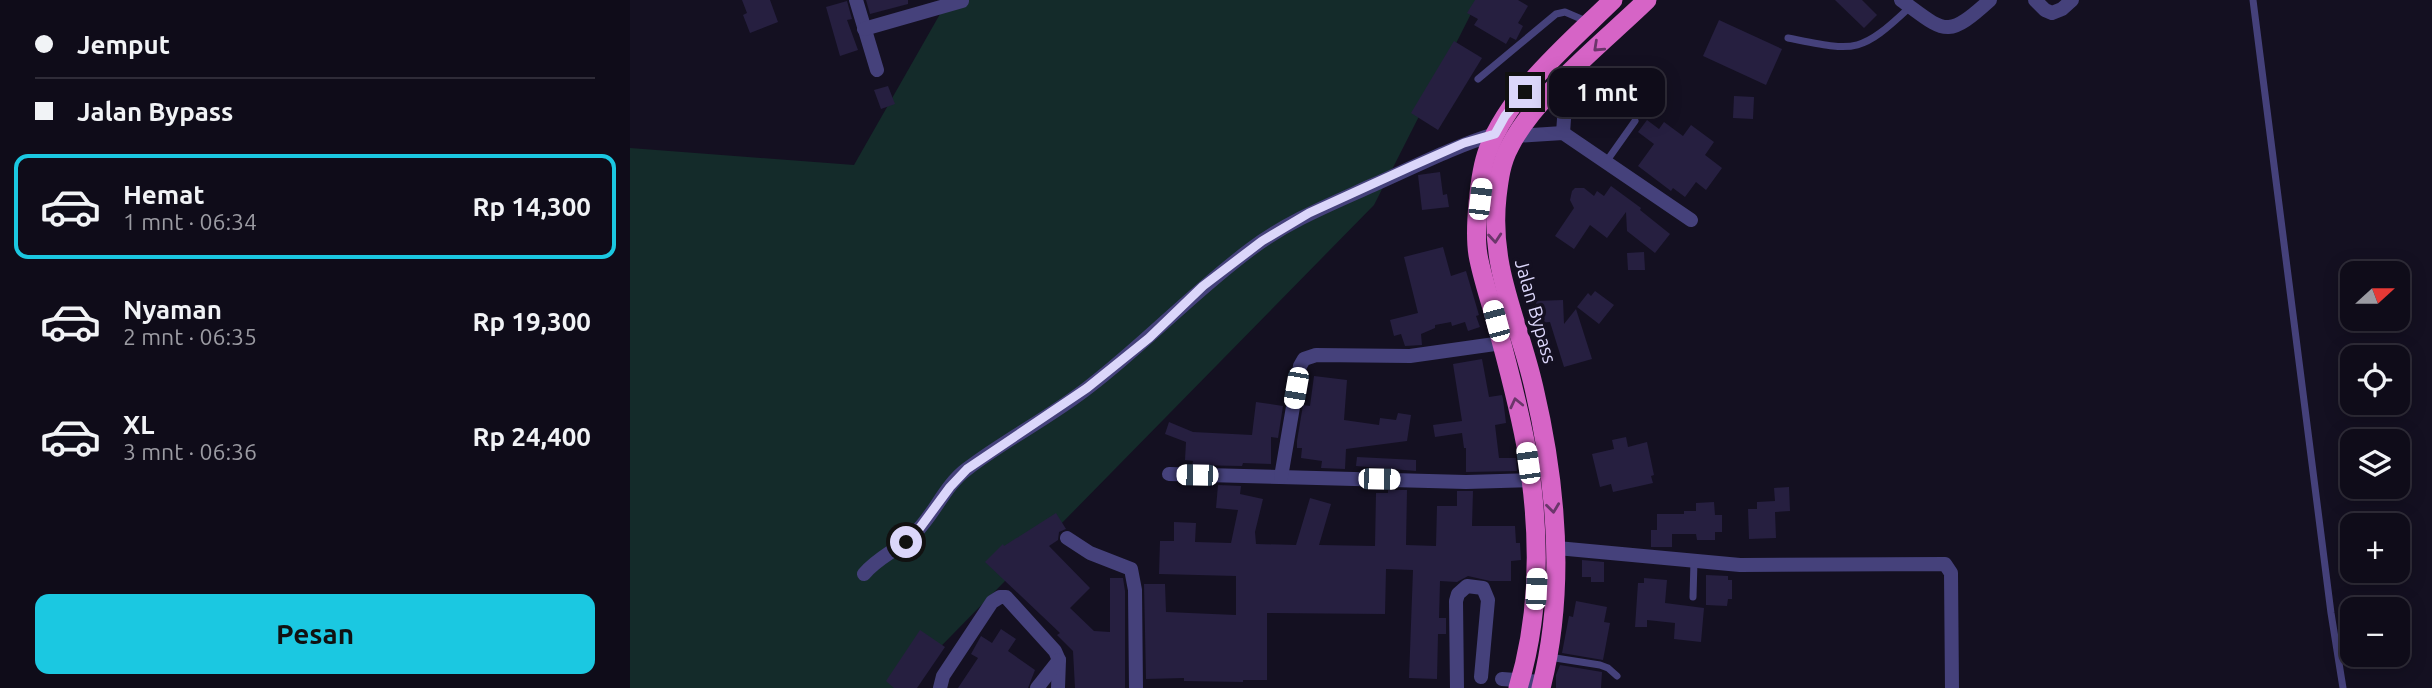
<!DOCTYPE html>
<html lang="id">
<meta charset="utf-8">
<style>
:root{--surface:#0f0c19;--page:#1d1a26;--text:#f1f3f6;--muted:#9b9ba2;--line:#2f2c38;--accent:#1bc8e1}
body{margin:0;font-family:Ubuntu,sans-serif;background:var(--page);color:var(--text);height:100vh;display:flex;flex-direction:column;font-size:26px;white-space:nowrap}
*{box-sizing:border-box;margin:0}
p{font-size:23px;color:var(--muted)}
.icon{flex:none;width:38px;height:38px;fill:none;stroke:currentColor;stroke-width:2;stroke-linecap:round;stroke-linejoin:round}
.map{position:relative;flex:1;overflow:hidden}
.sheet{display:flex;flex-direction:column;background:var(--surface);width:630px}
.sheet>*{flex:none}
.top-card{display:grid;align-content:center;height:154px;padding:0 35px;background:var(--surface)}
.needle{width:46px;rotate:69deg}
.fabs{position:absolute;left:1710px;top:261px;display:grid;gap:14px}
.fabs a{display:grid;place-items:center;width:70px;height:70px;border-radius:14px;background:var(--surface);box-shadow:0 4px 18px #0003,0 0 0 2px var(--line);font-size:35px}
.end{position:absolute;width:32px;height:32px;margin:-16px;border:9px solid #dbd6fa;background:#111;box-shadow:0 0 0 4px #111}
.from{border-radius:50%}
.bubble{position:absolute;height:49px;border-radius:14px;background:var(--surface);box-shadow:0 4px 18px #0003,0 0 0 2px var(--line);font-size:23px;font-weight:600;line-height:49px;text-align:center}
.car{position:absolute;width:21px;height:42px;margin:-21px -10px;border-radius:9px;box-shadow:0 0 5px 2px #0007;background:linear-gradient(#fff 24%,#345 0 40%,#fff 0 76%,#345 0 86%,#fff 0)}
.top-card b{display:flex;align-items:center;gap:24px;height:66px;font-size:26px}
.top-card b+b{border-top:2px solid var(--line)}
.top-card i{width:18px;height:18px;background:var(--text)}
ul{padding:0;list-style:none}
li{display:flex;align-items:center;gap:21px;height:105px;margin:0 14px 10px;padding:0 21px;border:4px solid transparent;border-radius:14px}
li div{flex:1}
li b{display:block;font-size:26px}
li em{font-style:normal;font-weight:600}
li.active{border-color:var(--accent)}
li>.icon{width:63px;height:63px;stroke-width:1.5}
.action{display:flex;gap:14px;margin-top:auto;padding:14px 35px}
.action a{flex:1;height:80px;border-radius:14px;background:var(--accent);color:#111;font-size:28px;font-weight:600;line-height:80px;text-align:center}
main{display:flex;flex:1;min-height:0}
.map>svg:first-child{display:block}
.green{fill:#142b2a}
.building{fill:#261f40}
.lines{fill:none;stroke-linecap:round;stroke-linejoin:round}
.service{stroke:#45417b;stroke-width:7}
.minor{stroke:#45417b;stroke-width:14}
.trunk{stroke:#d664c6;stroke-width:19}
.oneway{stroke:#6b366b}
.route{stroke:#dbd6fa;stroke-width:9}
.labels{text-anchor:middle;stroke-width:7;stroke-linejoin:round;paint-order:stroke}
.street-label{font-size:19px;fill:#dbd6fa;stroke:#141021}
</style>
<main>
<section class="sheet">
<div class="top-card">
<b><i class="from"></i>Jemput</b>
<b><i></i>Jalan Bypass</b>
</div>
<ul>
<li class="active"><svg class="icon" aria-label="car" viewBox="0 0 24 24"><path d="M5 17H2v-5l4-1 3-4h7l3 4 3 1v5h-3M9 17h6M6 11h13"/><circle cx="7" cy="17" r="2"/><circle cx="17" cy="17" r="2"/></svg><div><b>Hemat</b><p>1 mnt · 06:34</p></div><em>Rp 14,300</em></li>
<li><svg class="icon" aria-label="car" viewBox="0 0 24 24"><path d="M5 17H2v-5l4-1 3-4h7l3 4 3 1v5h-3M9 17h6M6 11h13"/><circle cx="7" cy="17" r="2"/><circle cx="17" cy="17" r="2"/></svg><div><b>Nyaman</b><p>2 mnt · 06:35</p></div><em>Rp 19,300</em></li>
<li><svg class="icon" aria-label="car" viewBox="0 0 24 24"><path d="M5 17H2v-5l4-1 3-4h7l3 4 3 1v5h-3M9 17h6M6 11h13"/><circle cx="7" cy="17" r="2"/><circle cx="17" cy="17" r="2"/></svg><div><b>XL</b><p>3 mnt · 06:36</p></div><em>Rp 24,400</em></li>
</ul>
<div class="action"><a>Pesan</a></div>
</section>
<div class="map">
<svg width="1802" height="688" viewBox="0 0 1802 688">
<rect width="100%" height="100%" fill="#141021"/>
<polygon class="green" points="318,0 848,0 744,205 270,688 0,688 0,148 224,165"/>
<g class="building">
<polygon points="112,0 140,0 148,22 120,33 113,15 117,13"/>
<polygon points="236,0 278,0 278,4 240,14"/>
<polygon points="845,0 888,0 898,6 888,23 893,26 886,40 880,37 876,44 844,25 848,19 837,13"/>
<polygon points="1205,0 1232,0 1247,15 1234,28"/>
<polygon points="217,1 222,19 217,20 228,50 210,56 196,7"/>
<polygon points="1089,20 1152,49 1136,85 1073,56"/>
<polygon points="824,41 852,58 808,130 781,113"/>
<polygon points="258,86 265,104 251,109 244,90"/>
<polygon points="1104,96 1124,97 1123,119 1103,118"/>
<polygon points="1017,120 1029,129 1034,122 1053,136 1061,125 1084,142 1075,155 1092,168 1076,190 1066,182 1055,197 1043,188 1041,191 1008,166 1024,144 1008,132"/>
<polygon points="810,172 813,195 817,194 819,207 792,210 788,175"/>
<polygon points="981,186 1011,208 1010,210 1040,234 1025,253 997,231 996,212 977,238 960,225 944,249 925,236 944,208 940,200 942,191 945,188 954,188 964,196 967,191 974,196"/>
<polygon points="813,247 821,276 836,271 849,315 846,316 850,327 838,331 835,322 822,326 821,322 805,325 805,328 791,334 792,345 775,346 771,334 764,336 760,320 788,313 774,257"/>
<polygon points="1014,252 1015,270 998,270 997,253"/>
<polygon points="965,291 984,305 969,324 947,307 958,293 961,296"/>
<polygon points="933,300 934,324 946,309 962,359 934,367 920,322 907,323 906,301"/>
<polygon points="852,359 859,397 872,395 873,399 876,423 865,425 869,458 886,458 887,471 836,472 836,448 834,448 832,433 805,437 803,425 832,421 823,364"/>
<polygon points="684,376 717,380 714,420 749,425 750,418 766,420 768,413 781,415 777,441 716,449 715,469 691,468 692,461 671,458 672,448 667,448 667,441 673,405 680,406"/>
<polygon points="626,402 653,406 648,438 641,437 641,464 613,463 612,466 562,465 563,461 555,460 556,442 535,434 539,422 563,432 622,435"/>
<polygon points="996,437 998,447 1017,442 1024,475 1021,476 1023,483 983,492 981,484 970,487 962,454 984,449 982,440"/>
<polygon points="727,457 786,460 786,471 726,466"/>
<polygon points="588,485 611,486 610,494 633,499 625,532 626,544 666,545 680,498 701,504 689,545 745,546 746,493 758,493 758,490 777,490 776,545 806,546 807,506 827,506 827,491 843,491 842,526 885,526 886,543 890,543 891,560 881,561 881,581 860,581 838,576 827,582 810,581 809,618 816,618 816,634 808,634 807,679 779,678 783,570 756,569 755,614 637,613 637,680 613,680 613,682 554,681 554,678 516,679 514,584 535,584 536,612 606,615 606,576 529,574 530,541 544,541 544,522 566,523 565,542 601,543 608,510 586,508"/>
<polygon points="1159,487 1160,511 1145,512 1146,538 1119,539 1118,509 1127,509 1127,502 1145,501 1144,488"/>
<polygon points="1084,502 1085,515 1092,515 1092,532 1085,532 1085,540 1067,540 1066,534 1042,534 1042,547 1021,547 1021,530 1027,530 1027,514 1054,514 1054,511 1066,511 1066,503"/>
<polygon points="426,513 436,529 429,532 428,540 419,546 460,588 440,608 464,631 480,632 480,578 493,578 495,591 495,688 445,688 443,651 427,635 430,633 355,562 373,544 374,546"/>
<polygon points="952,560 974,562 974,582 961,582 961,577 952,577"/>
<polygon points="1076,575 1098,576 1098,580 1102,580 1102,599 1098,599 1097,606 1076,605"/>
<polygon points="1014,578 1037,580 1035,603 1074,608 1071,642 1044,639 1045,623 1017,620 1017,627 1005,627 1008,583 1014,583"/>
<polygon points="946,601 977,607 974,622 980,623 973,660 932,653 939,616 943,617"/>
<polygon points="371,629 386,639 378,651 405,670 398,688 328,688 348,658 341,654 351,636 362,643"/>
<polygon points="290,630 315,647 287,688 264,688 256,681"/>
<polygon points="930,665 972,672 971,688 926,688 926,675"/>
</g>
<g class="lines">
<g class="service">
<polyline points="1623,0 1701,613 1713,688"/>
<path d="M1158,38c67,13 71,17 122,-31"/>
<polyline points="848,79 926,14 935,12 956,21"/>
<polyline points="976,162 1005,121"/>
<polyline points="1063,597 1064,561"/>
<polyline points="919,657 970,665 978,668 987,676"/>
</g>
<g class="minor">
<polyline points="226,0 247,70"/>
<path d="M1271,0c44,32 45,40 89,0"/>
<polyline points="1405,0 1415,10 1422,13 1432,9 1442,0"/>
<polyline points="234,29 332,1"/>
<polyline points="933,133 937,77"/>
<polyline points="885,136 933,133 1061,220"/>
<polyline points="539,474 836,482 901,480"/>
<polyline points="651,477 670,366 674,359 686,355 780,356 872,343"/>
<polyline points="437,538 460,553 501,569 505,590 506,688"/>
<polyline points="927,548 1110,565 1315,564 1321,573 1322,688"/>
<path d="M234,574c14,-17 34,-24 49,-39 21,-19 31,-49 54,-66 39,-30 84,-52 123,-83 56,-43 104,-95 161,-137 37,-28 80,-45 122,-64 41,-18 79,-38 122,-51"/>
<polyline points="872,679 912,682"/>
<polyline points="310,688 313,676 362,602 370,597 376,597 425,651 429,660 428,688"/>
<polyline points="407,688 429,660"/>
<polyline points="827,688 826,601 828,594 837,586 853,588 858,600 851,677"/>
</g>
<g class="trunk">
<path d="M888,688c24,-79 22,-162 8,-242 -8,-42 -19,-84 -30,-124 -6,-22 -14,-45 -18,-67 -4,-24 1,-82 10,-105 22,-58 81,-107 125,-150"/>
<path d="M911,688c25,-98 16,-202 -7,-300 -15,-67 -45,-119 -37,-191 2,-17 4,-35 13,-51 25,-50 96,-106 137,-146"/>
</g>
</g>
<defs><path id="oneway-chevron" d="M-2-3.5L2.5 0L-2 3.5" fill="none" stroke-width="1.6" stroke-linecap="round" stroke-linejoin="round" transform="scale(1.75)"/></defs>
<g class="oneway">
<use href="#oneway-chevron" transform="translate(968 47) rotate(137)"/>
<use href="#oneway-chevron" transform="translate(865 238) rotate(85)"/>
<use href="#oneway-chevron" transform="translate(886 403) rotate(-103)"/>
<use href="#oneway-chevron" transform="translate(923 508) rotate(83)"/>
</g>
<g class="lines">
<polyline class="route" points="276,542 286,533 320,487 337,469 457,388 519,338 573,286 632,241 679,213 782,166 834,143 865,134 875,116 895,92"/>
</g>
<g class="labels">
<g class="street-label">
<text transform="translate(906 311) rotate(74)" y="7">Jalan Bypass</text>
</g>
</g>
</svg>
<div class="fabs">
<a><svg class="needle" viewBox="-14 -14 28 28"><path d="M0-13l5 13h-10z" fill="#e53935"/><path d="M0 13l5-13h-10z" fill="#9b9ba2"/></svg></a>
<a><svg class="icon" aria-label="locate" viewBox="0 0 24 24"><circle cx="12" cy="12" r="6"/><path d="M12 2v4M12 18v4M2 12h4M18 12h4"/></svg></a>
<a><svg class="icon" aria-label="layers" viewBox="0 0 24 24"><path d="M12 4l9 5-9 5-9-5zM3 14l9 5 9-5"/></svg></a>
<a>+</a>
<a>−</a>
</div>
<i class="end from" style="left:276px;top:542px"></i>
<i class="end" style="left:895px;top:92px"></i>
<div class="bubble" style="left:919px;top:68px;width:116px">1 mnt</div>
<i class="car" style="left:850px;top:199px;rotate:7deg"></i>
<i class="car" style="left:866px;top:321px;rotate:345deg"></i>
<i class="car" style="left:666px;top:388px;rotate:190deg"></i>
<i class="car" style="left:898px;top:463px;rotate:352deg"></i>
<i class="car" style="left:567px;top:475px;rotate:271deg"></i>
<i class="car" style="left:749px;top:479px;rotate:91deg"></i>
<i class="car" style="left:906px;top:589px;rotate:3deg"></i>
</div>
</main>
